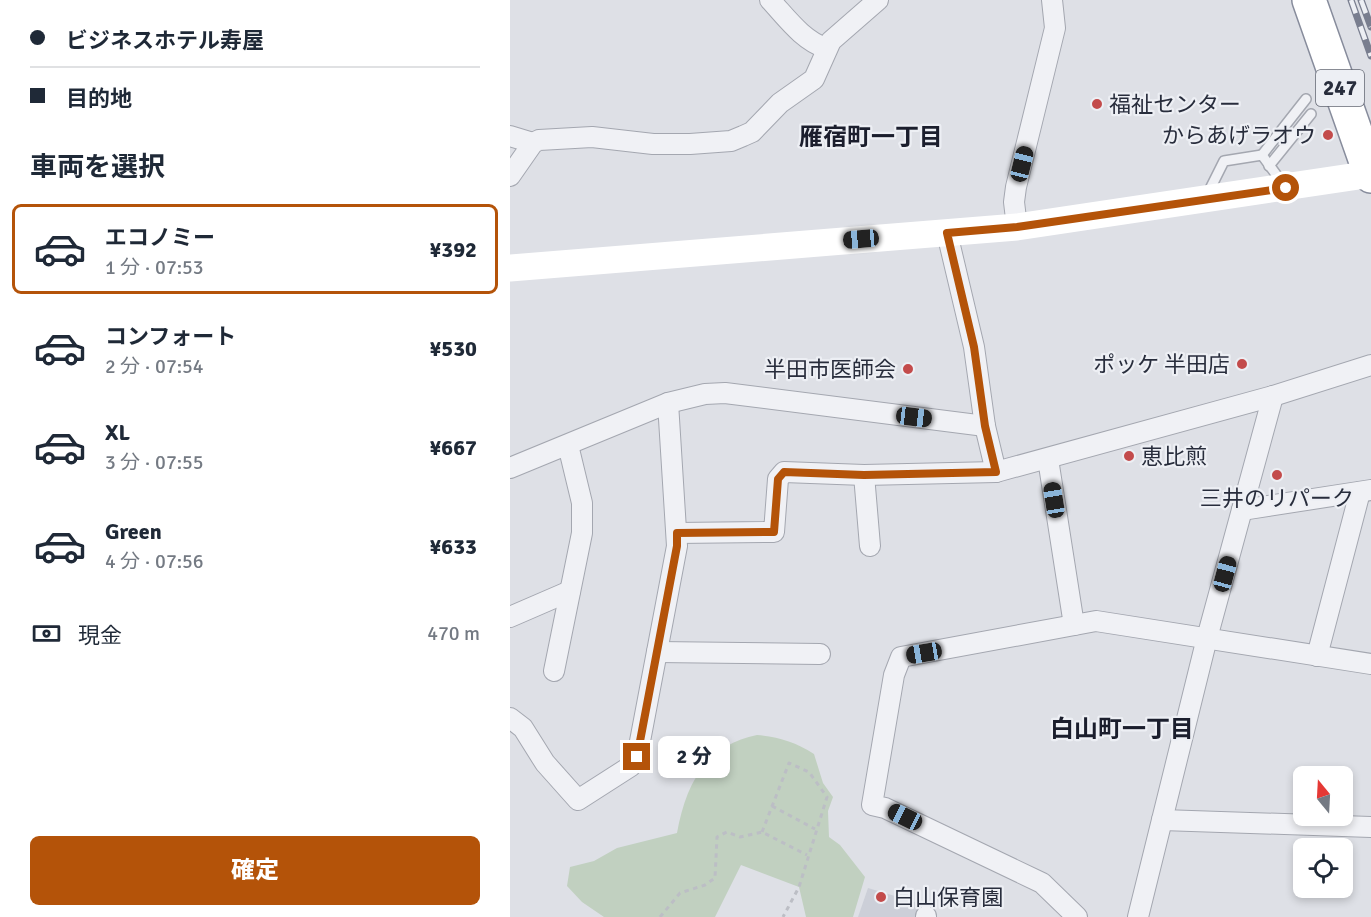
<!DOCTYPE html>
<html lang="ja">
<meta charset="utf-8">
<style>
:root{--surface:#fff;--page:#f6f6f7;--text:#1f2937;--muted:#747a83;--line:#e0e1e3;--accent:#b45309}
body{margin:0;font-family:Signika,"Noto Sans JP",sans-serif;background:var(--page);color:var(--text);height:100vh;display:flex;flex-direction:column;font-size:22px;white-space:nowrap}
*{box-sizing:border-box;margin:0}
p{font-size:20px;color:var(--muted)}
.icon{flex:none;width:33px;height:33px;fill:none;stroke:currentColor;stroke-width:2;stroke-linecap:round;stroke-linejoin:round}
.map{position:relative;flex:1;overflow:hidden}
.panel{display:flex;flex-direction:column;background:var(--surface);width:510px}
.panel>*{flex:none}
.guide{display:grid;align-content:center;height:132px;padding:0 30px;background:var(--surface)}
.needle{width:39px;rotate:342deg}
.fabs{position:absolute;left:783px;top:766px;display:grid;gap:12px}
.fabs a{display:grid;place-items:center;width:60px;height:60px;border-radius:9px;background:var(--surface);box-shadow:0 3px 9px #0003;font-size:30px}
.end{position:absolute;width:27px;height:27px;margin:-14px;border:8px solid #b45309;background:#fff;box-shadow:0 0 0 3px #fff}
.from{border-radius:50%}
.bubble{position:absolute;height:42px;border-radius:9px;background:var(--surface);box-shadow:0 3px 9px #0003;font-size:20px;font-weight:800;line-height:42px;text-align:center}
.car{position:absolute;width:18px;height:36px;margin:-18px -9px;border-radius:8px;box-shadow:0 0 4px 2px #0007;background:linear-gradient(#222 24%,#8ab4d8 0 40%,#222 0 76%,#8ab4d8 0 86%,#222 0)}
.guide b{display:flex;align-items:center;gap:21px;height:57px;font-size:22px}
.guide b+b{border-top:2px solid var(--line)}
.guide i{width:15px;height:15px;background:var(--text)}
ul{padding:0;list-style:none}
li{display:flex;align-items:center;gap:18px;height:90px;margin:0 12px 9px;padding:0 18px;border:3px solid transparent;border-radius:9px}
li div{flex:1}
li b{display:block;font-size:22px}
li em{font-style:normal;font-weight:800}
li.on{border-color:var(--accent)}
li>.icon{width:54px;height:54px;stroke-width:1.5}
h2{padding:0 30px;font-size:27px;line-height:72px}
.pay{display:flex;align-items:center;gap:15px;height:66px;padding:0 30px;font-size:22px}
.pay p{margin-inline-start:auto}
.primary-button{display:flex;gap:12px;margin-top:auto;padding:12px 30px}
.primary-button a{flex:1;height:69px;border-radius:9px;background:var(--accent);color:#fff;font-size:24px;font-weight:800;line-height:69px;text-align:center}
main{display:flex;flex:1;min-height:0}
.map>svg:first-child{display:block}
.built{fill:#cccfd8}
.green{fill:#c1d0c0}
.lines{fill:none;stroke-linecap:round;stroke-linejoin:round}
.lane-casing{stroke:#a4a7b0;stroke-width:12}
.street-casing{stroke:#a4a7b0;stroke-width:22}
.highway-casing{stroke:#878c9c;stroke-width:36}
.path{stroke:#bcbec5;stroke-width:3;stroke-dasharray:4.5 4.5;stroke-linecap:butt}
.lane{stroke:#f0f1f5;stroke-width:9}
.street{stroke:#f0f1f5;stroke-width:20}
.secondary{stroke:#fff;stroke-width:27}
.highway{stroke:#fff;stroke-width:33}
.rail-casing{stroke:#797e8f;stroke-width:7}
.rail{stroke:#edeff4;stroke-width:4.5;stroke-dasharray:14;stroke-linecap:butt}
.route{stroke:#b45309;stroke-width:8}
.poi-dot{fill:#c34b4b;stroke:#edeff4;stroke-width:2}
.labels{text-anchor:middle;stroke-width:4.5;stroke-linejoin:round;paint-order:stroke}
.shield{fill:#edeff4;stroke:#636773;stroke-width:1.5}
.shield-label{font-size:21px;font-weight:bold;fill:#282d3c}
.poi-label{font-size:22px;fill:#282d3c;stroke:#edeff4;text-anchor:start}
.neighbourhood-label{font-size:24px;font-weight:bold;fill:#1b1e2d;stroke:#edeff4}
</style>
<main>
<section class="panel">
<div class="guide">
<b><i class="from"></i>ビジネスホテル寿屋</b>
<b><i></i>目的地</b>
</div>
<h2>車両を選択</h2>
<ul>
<li class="on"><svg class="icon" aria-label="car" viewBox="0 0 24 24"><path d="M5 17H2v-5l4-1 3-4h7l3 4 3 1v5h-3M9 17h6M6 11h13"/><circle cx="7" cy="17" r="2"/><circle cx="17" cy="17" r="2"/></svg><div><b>エコノミー</b><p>1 分 · 07:53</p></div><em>¥392</em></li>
<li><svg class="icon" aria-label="car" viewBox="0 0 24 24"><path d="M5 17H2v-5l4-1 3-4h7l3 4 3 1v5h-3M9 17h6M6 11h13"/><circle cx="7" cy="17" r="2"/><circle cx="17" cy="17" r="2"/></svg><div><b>コンフォート</b><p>2 分 · 07:54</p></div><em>¥530</em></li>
<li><svg class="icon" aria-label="car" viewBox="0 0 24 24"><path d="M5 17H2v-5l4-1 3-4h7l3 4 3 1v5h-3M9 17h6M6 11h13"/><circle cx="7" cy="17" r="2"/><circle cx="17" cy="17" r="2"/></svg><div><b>XL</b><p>3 分 · 07:55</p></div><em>¥667</em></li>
<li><svg class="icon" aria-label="car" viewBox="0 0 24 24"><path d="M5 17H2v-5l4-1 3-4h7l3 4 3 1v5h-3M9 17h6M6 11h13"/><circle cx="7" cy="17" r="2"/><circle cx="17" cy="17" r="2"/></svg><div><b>Green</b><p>4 分 · 07:56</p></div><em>¥633</em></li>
</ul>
<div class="pay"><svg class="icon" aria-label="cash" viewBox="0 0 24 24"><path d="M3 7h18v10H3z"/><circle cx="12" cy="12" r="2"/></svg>現金<p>470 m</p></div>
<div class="primary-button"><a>確定</a></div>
</section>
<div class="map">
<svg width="861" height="917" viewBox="0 0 861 917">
<rect width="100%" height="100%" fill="#dee0e6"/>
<polygon class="built" points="358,888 415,905 412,917 348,917"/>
<path class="green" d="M247,735c22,2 38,7 57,19l9,29 10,14 -5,14 1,26 11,8 25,32 -12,40h-47l-7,-30 -58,-22 -26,52h-111l-22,-15 -15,-16 3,-19 24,-6 23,-13 60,-15c9,-49 28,-87 80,-98z"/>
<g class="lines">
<g class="lane-casing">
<g id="lane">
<polyline points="752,155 796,99"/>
<polyline points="759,166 801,114"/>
<polyline points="697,195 714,161 752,155 773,184"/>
</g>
</g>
<g class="street-casing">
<g id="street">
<path d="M260,0c16,17 33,41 56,48"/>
<polyline points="0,136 23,143"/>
<polyline points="0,176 23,143 29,140 82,137 143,144 180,144 221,141 233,136 242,132 270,103 304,79 321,41 368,0"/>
<polyline points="507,227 504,202 506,187 545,28 542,0"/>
<polyline points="437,233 464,347 475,426 486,472"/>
<polyline points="538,459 564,625"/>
<polyline points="0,468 158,403 195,394 215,393 475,426"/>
<polyline points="354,475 360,546"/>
<polyline points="732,510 861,490"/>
<polyline points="167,533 264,532 268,479 274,472 354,475 486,472 763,396 861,365"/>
<polyline points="0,617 60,591"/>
<polyline points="147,652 310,654"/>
<polyline points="807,656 850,492"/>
<polyline points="44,671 72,533 72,503 58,445"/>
<polyline points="0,718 13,728 35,763 68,800 121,766 127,757 167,546 158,403"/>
<polyline points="652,820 861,827"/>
<polyline points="416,916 416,917"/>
<polyline points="567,917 532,883 375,808 362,805 384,675 391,657 586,621 861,664"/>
<polyline points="628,917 697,638 763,396"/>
</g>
</g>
<g class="highway-casing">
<polyline id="highway" points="799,0 861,176"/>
</g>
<g class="path">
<polyline points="262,806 305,829"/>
<polyline points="252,832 279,763 299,772 317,797 289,887 273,917"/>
<polyline points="150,917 170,893 195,885 205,878 207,837 217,832 230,837 252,832 297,855"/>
</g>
<use href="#lane" class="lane"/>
<use href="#street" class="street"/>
<polyline class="secondary" points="0,268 507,227 861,174"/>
<use href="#highway" class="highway"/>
<g class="rail-casing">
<g id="rail">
<polyline points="841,0 861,56"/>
<polyline points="851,0 861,27"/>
</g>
</g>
<use href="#rail" class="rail"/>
</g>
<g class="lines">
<polyline class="route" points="127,757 167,546 167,533 264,532 268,479 274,472 354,475 486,472 475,426 464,347 437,233 507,227 776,188"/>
</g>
<g class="poi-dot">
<circle cx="587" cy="104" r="6"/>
<circle cx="818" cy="135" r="6"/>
<circle cx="732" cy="364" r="6"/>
<circle cx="398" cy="369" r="6"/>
<circle cx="619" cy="456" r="6"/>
<circle cx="767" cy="475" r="6"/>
<circle cx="371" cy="897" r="6"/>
</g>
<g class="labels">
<rect class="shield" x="806" y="70" width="48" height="36" rx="4.5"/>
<g class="shield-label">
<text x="830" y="95">247</text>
</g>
<g class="poi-label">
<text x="599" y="112">福祉センター</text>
<text x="806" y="143" text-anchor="end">からあげラオウ</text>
<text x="720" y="372" text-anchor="end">ポッケ 半田店</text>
<text x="386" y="377" text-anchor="end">半田市医師会</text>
<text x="631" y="464">恵比煎</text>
<text x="767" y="506" text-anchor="middle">三井のリパーク</text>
<text x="383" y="905">白山保育園</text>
</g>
<g class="neighbourhood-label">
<text x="361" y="145">雁宿町一丁目</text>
<text x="612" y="737">白山町一丁目</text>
</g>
</g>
</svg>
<div class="fabs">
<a><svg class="needle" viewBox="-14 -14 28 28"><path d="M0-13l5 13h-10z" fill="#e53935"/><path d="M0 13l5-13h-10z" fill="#747a83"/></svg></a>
<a><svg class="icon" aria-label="locate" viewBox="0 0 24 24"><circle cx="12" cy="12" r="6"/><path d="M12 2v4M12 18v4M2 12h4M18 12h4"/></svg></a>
</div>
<i class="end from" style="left:776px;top:188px"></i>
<i class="end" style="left:127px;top:757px"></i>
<div class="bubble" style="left:148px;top:736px;width:72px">2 分</div>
<i class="car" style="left:512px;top:164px;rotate:14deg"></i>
<i class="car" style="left:351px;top:239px;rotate:265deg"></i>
<i class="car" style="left:404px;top:417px;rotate:97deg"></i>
<i class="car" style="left:544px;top:500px;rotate:351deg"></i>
<i class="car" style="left:715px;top:574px;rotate:15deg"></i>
<i class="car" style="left:414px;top:653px;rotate:260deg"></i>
<i class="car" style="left:395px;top:817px;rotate:296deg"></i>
</div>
</main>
